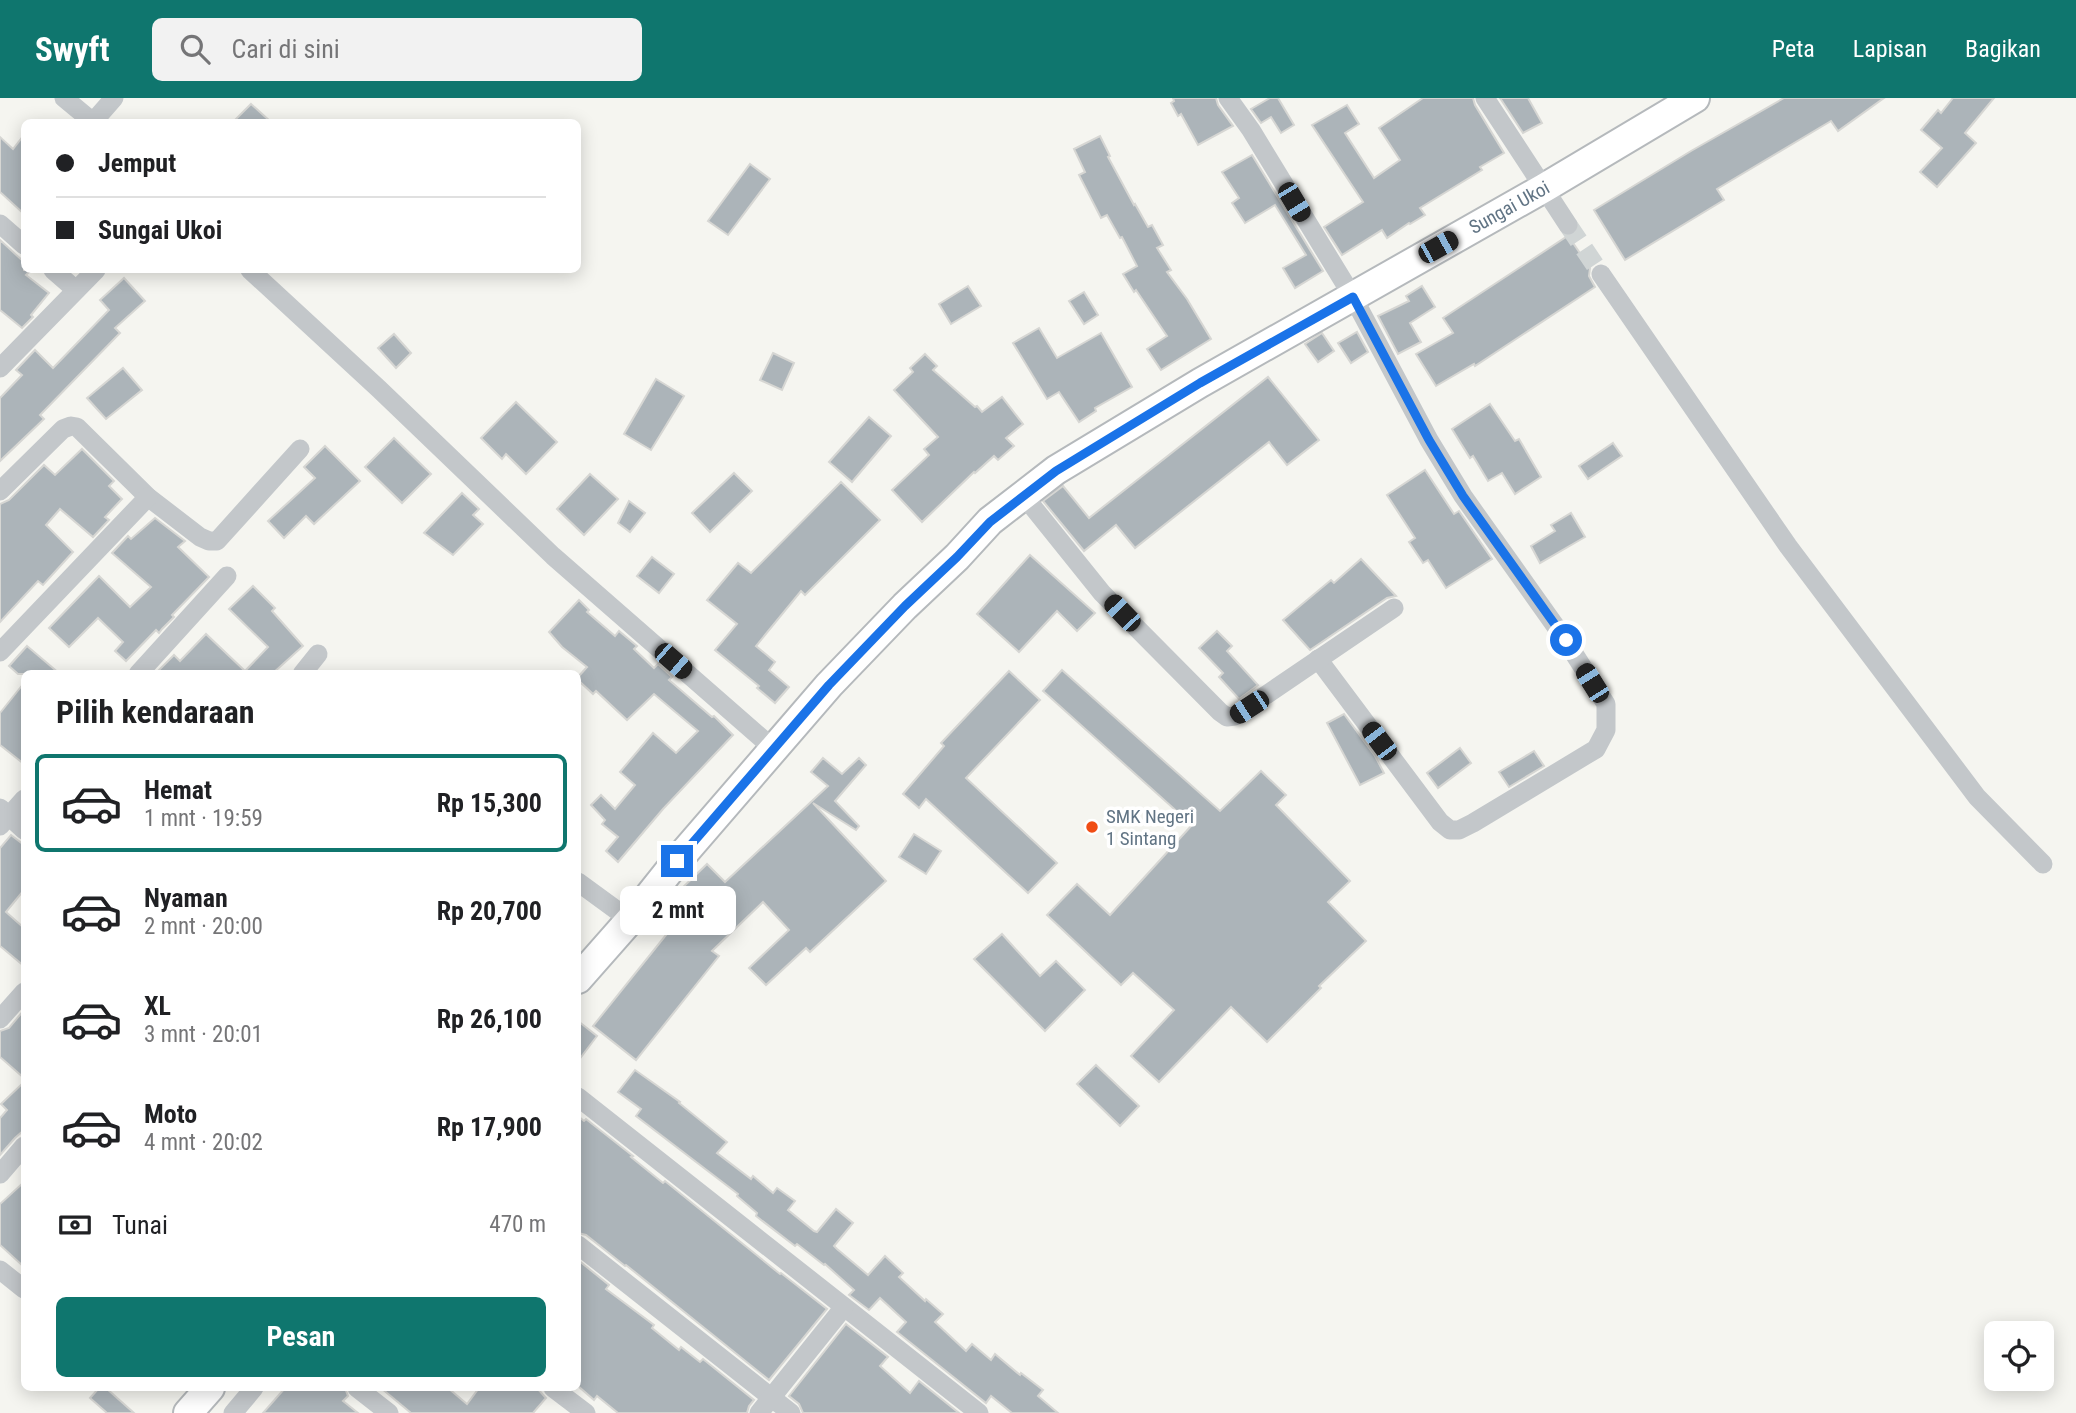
<!DOCTYPE html>
<html lang="id">
<meta charset="utf-8">
<style>
:root{--surface:#fff;--page:#f2f2f2;--text:#202124;--muted:#757577;--line:#e0e0e0;--accent:#0f766e}
body{margin:0;font-family:"Roboto Condensed",sans-serif;background:var(--page);color:var(--text);height:100vh;display:flex;flex-direction:column;font-size:26px;white-space:nowrap}
*{box-sizing:border-box;margin:0}
p{font-size:23px;color:var(--muted)}
.icon{flex:none;width:38px;height:38px;fill:none;stroke:currentColor;stroke-width:2;stroke-linecap:round;stroke-linejoin:round}
.map{position:relative;flex:1;overflow:hidden}
.drawer{position:absolute;left:21px;top:572px;width:560px;height:721px;display:flex;flex-direction:column;background:var(--surface);border-radius:10px;box-shadow:0 4px 18px #0003}
.drawer>*{flex:none}
.top-card{position:absolute;left:21px;top:21px;width:560px;height:154px;border-radius:10px;box-shadow:0 4px 18px #0003;display:grid;align-content:center;height:154px;padding:0 35px;background:var(--surface)}
.fabs{position:absolute;left:1984px;top:1223px;display:grid;gap:14px}
.fabs a{display:grid;place-items:center;width:70px;height:70px;border-radius:10px;background:var(--surface);box-shadow:0 4px 18px #0003;font-size:35px}
.end{position:absolute;width:32px;height:32px;margin:-16px;border:9px solid #1a73e8;background:#fff;box-shadow:0 0 0 4px #fff}
.from{border-radius:50%}
.bubble{position:absolute;height:49px;border-radius:10px;background:var(--surface);box-shadow:0 4px 18px #0003;font-size:23px;font-weight:700;line-height:49px;text-align:center}
.car{position:absolute;width:21px;height:42px;margin:-21px -10px;border-radius:9px;box-shadow:0 0 5px 2px #0007;background:linear-gradient(#222 24%,#8ab4d8 0 40%,#222 0 76%,#8ab4d8 0 86%,#222 0)}
.top-card b{display:flex;align-items:center;gap:24px;height:66px;font-size:26px}
.top-card b+b{border-top:2px solid var(--line)}
.top-card i{width:18px;height:18px;background:var(--text)}
ul{padding:0;list-style:none}
li{display:flex;align-items:center;gap:21px;height:98px;margin:0 14px 10px;padding:0 21px;border:4px solid transparent;border-radius:10px}
li div{flex:1}
li b{display:block;font-size:26px}
li em{font-style:normal;font-weight:700}
li.on{border-color:var(--accent)}
li>.icon{width:63px;height:63px;stroke-width:1.5}
h2{padding:0 35px;font-size:32px;line-height:84px}
.pay{display:flex;align-items:center;gap:18px;height:77px;padding:0 35px;font-size:26px}
.pay p{margin-inline-start:auto}
.action{display:flex;gap:14px;margin-top:auto;padding:14px 35px}
.action a{flex:1;height:80px;border-radius:10px;background:var(--accent);color:#fff;font-size:28px;font-weight:700;line-height:80px;text-align:center}
header{display:flex;align-items:center;gap:42px;box-sizing:border-box;height:98px;padding:0 35px;background:var(--accent);color:#fff}
header strong{font-size:33px}
nav{display:flex;gap:38px;margin-inline-start:auto;font-size:24px}
.search{width:490px;height:63px;background:var(--page);display:flex;align-items:center;gap:18px;box-sizing:border-box;padding:0 24px;border-radius:10px;color:var(--muted);font-size:26px}
.map>svg:first-child{display:block}
.building{fill:#acb4b9;stroke:#d6d6d3;stroke-width:2}
.lines{fill:none;stroke-linecap:round;stroke-linejoin:round}
.minor-tunnel{stroke:#d0d5d5;stroke-width:19;stroke-dasharray:19 10;stroke-linecap:butt}
.highway-casing{stroke:#b5b9bc;stroke-width:32}
.minor{stroke:#c3c7ca;stroke-width:19}
.highway{stroke:#fff;stroke-width:28}
.route{stroke:#1a73e8;stroke-width:9}
.poi-dot{fill:#f04d15;stroke:#fff;stroke-width:2.5}
.labels{text-anchor:middle;stroke-width:7;stroke-linejoin:round;paint-order:stroke}
.street-label{font-size:19px;fill:#617484;stroke:#fff}
.poi-label{font-size:19px;fill:#617484;stroke:#fff;text-anchor:start}
</style>
<header>
<strong>Swyft</strong>
<div class="search"><svg class="icon" aria-label="search" viewBox="0 0 24 24"><circle cx="10" cy="10" r="6"/><path d="M15 15l6 6"/></svg>Cari di sini</div>
<nav><a>Peta</a><a>Lapisan</a><a>Bagikan</a></nav>
</header>
<div class="map">
<svg width="2076" height="1315" viewBox="0 0 2076 1315">
<rect width="100%" height="100%" fill="#f5f5f0"/>
<g class="building">
<polygon points="1173,0 1216,0 1218,7 1233,28 1198,47 1181,16 1178,18 1171,5 1174,3"/>
<polygon points="1270,0 1278,0 1294,27 1281,35 1271,19 1261,25 1251,11"/>
<polygon points="1423,0 1473,0 1475,7 1504,55 1480,69 1482,72 1420,110 1425,117 1410,126 1409,125 1387,140 1382,132 1342,157 1324,129 1363,104 1312,27 1347,7 1359,26 1345,35 1374,80 1400,62 1379,30"/>
<polygon points="1500,0 1528,0 1542,25 1523,35"/>
<polygon points="1784,0 1884,0 1838,33 1831,23 1717,91 1724,102 1625,162 1594,112 1691,53"/>
<polygon points="1953,0 1994,0 1965,35 1976,45 1937,89 1920,74 1942,50 1921,32 1938,12 1941,15"/>
<polygon points="251,6 271,24 233,24"/>
<polygon points="24,37 24,116 0,94 0,39 13,51"/>
<polygon points="1100,38 1110,58 1108,59 1134,107 1135,106 1148,129 1152,127 1163,147 1157,150 1171,172 1167,174 1187,201 1211,241 1161,272 1147,251 1167,238 1136,192 1134,194 1123,176 1137,168 1122,139 1120,140 1107,117 1101,120 1079,77 1085,74 1074,51"/>
<polygon points="1252,57 1323,173 1295,190 1283,170 1306,157 1275,107 1245,125 1232,105 1239,100 1222,74"/>
<polygon points="750,66 770,81 728,137 708,123"/>
<polygon points="1566,139 1569,139 1590,170 1589,178 1595,189 1475,268 1474,266 1436,288 1416,256 1453,235 1443,220"/>
<polygon points="0,142 24,164 24,172 31,172 26,177 49,195 31,217 33,219 22,230 0,212"/>
<polygon points="124,180 145,203 115,230 120,235 40,317 44,321 0,363 0,300 22,277 16,272 35,252 53,270 109,212 100,202"/>
<polygon points="968,188 981,208 951,226 939,206"/>
<polygon points="1422,188 1435,209 1410,225 1421,244 1398,256 1378,218 1409,203 1406,198"/>
<polygon points="1084,194 1098,217 1084,226 1069,203"/>
<polygon points="1039,230 1057,260 1101,235 1132,289 1095,310 1096,313 1079,324 1059,294 1047,301 1013,245"/>
<polygon points="1357,234 1368,254 1351,265 1338,245"/>
<polygon points="1322,235 1334,253 1318,264 1305,246"/>
<polygon points="394,236 411,255 396,270 378,250"/>
<polygon points="773,255 794,265 782,292 760,282"/>
<polygon points="925,256 937,268 933,272 975,309 977,308 982,314 1002,299 1023,326 1006,340 1014,348 998,362 994,358 975,375 974,374 922,424 892,392 929,357 924,351 938,339 894,292 913,274 910,270"/>
<polygon points="123,270 142,292 106,321 87,300"/>
<polygon points="1268,279 1319,342 1287,367 1269,344 1135,450 1116,427 1084,453 1043,403 1063,388 1089,420"/>
<polygon points="656,281 684,298 651,352 624,336"/>
<polygon points="516,304 557,344 526,376 506,356 502,361 481,340"/>
<polygon points="1490,306 1515,343 1519,341 1541,379 1515,396 1502,375 1488,383 1473,358 1470,360 1452,331"/>
<polygon points="869,319 891,338 852,384 829,364"/>
<polygon points="394,340 431,376 402,405 365,369"/>
<polygon points="1613,345 1622,358 1588,381 1579,368"/>
<polygon points="325,348 360,383 314,426 306,418 284,440 268,423 315,380 304,369"/>
<polygon points="82,351 114,383 109,388 122,401 105,419 109,422 93,439 60,411 46,427 73,454 43,487 38,483 0,524 0,406 9,402 44,367 55,377"/>
<polygon points="1425,372 1454,416 1459,413 1492,461 1446,490 1428,462 1423,465 1409,444 1415,440 1387,397"/>
<polygon points="734,375 752,393 710,434 692,415"/>
<polygon points="590,376 618,401 584,437 557,411"/>
<polygon points="841,384 880,422 805,497 801,493 756,548 775,564 769,572 789,589 775,605 757,590 759,588 715,552 737,526 707,502 738,465 751,475"/>
<polygon points="462,395 479,411 473,417 483,426 453,457 424,435"/>
<polygon points="629,403 645,415 630,434 618,425"/>
<polygon points="1571,415 1585,439 1540,465 1531,448 1555,433 1551,427"/>
<polygon points="155,420 185,443 178,449 209,479 172,517 174,519 162,531 159,535 156,532 126,563 115,553 123,544 98,520 69,549 49,530 99,478 130,509 151,489 112,455 128,438 131,441"/>
<polygon points="1030,457 1095,515 1077,533 1057,513 1019,554 977,516"/>
<polygon points="652,459 674,476 659,495 637,478"/>
<polygon points="1361,461 1396,498 1387,500 1310,552 1283,522 1331,482 1334,485"/>
<polygon points="253,488 275,510 272,513 303,548 272,576 155,576 174,557 180,563 206,536 245,573 268,549 229,511"/>
<polygon points="579,502 589,512 587,514 615,538 619,533 637,548 634,551 654,570 658,566 672,579 669,582 712,619 714,618 733,637 663,711 618,764 606,753 618,739 602,726 605,722 591,707 601,697 615,711 635,687 620,674 653,635 676,655 698,633 654,596 627,622 596,593 593,596 578,582 578,579 587,569 562,549 549,534"/>
<polygon points="1217,533 1232,548 1227,553 1258,587 1239,601 1219,579 1223,575 1199,550"/>
<polygon points="27,548 60,576 18,576 9,568"/>
<polygon points="1062,572 1220,713 1261,673 1286,697 1276,707 1350,783 1328,804 1366,843 1319,888 1321,890 1267,944 1231,909 1159,984 1131,958 1174,912 1133,875 1121,887 1047,817 1077,786 1110,817 1192,727 1043,593"/>
<polygon points="1009,573 1040,602 966,680 1057,765 1028,795 926,701 919,710 903,696 944,648 941,645"/>
<polygon points="24,585 24,666 0,647 0,615"/>
<polygon points="1344,616 1375,658 1384,675 1360,687 1327,625"/>
<polygon points="1460,650 1471,665 1438,690 1427,675"/>
<polygon points="1534,653 1544,668 1509,689 1499,674"/>
<polygon points="823,660 842,676 859,660 866,667 835,703 859,728 856,732 813,705 886,783 810,854 806,850 766,887 749,870 789,832 763,804 712,853 719,858 636,962 593,928 690,807 677,795 707,766 725,784 828,688 811,674"/>
<polygon points="914,736 941,753 926,776 899,759"/>
<polygon points="11,737 24,747 24,792 6,814 24,830 24,868 0,848 0,750"/>
<polygon points="1002,836 1040,878 1056,863 1085,892 1045,933 974,861"/>
<polygon points="24,912 24,980 0,959 0,933 9,930"/>
<polygon points="578,923 597,938 578,963"/>
<polygon points="1096,967 1139,1008 1120,1028 1077,986"/>
<polygon points="635,972 680,1004 679,1005 727,1044 717,1055 751,1081 753,1078 773,1095 777,1090 795,1103 788,1112 814,1133 817,1134 836,1111 853,1125 834,1148 837,1151 868,1177 885,1158 903,1175 899,1179 925,1203 926,1201 943,1216 935,1224 966,1253 972,1246 991,1262 995,1256 1020,1277 1021,1275 1043,1292 1038,1298 1058,1315 1012,1315 991,1298 986,1305 897,1234 906,1224 880,1200 869,1212 849,1197 854,1192 825,1166 824,1167 797,1146 795,1148 756,1118 757,1115 737,1098 738,1096 636,1018 641,1011 618,994"/>
<polygon points="24,984 24,1032 15,1040 0,1057 0,1020 7,1012 1,1006"/>
<polygon points="578,1018 584,1023 586,1021 633,1058 631,1059 663,1085 665,1083 780,1176 781,1175 827,1211 769,1282 626,1167 625,1168 586,1137 578,1135"/>
<polygon points="24,1084 24,1169 0,1147 0,1106"/>
<polygon points="578,1162 609,1187 606,1191 654,1227 652,1230 679,1252 681,1249 700,1264 703,1261 754,1302 749,1308 747,1315 618,1315 597,1298 594,1302 578,1288"/>
<polygon points="846,1226 888,1259 880,1268 910,1295 919,1283 959,1315 803,1315 799,1306 789,1298"/>
<polygon points="99,1290 106,1290 134,1315 107,1315 90,1300"/>
<polygon points="285,1290 345,1290 348,1298 343,1303 358,1315 263,1315"/>
<polygon points="381,1290 448,1290 467,1306 479,1290 537,1290 546,1300 533,1315 411,1315"/>
</g>
<g class="lines">
<polyline class="minor-tunnel" points="1568,127 1601,176"/>
<g class="highway-casing">
<g id="highway">
<polyline points="578,881 630,822 677,763 829,587 905,508 957,459 990,423 1056,372 1200,285 1544,90 1695,0"/>
<polyline points="188,1315 210,1290"/>
</g>
</g>
<g class="minor">
<polyline points="64,0 93,24"/>
<polyline points="1228,0 1251,32 1353,199 1429,342 1463,398 1566,543 1606,606 1606,632 1596,651 1473,725 1459,732 1450,732 1440,724 1318,561"/>
<polyline points="1485,0 1568,127"/>
<polyline points="93,24 114,0"/>
<polyline points="0,126 24,147"/>
<polyline points="53,172 76,192"/>
<polyline points="250,172 379,291 553,458 774,651"/>
<polyline points="1601,176 1788,448 1977,699 2043,766"/>
<polyline points="0,270 96,172"/>
<polyline points="0,393 63,331 71,328 77,329 148,399 200,439 209,443 217,443 300,351"/>
<polyline points="1024,398 1102,495 1220,614 1227,619 1235,618 1394,510"/>
<polyline points="0,554 148,399"/>
<polyline points="138,576 227,478"/>
<polyline points="302,576 318,556"/>
<polyline points="0,710 24,732"/>
<polyline points="0,728 24,701"/>
<polyline points="578,784 630,822"/>
<polyline points="0,921 24,894"/>
<polyline points="578,999 979,1315"/>
<polyline points="0,1076 24,1048"/>
<polyline points="578,1147 791,1315"/>
<polyline points="0,1172 24,1191"/>
<polyline points="357,1290 389,1315"/>
<polyline points="553,1290 586,1315"/>
<polyline points="233,1315 254,1290"/>
<polyline points="759,1315 844,1209"/>
</g>
<use href="#highway" class="highway"/>
</g>
<g class="lines">
<polyline class="route" points="677,763 829,587 905,508 957,459 990,424 1056,373 1200,285 1353,199 1429,342 1463,398 1566,542"/>
</g>
<circle class="poi-dot" cx="1092" cy="729" r="7"/>
<g class="labels">
<g class="street-label">
<text transform="translate(1509 109) rotate(-29)" y="7">Sungai Ukoi</text>
</g>
<g class="poi-label">
<text x="1106" y="725">SMK Negeri<tspan x="1106" dy="22">1 Sintang</tspan></text>
</g>
</g>
</svg>
<div class="fabs">
<a><svg class="icon" aria-label="locate" viewBox="0 0 24 24"><circle cx="12" cy="12" r="6"/><path d="M12 2v4M12 18v4M2 12h4M18 12h4"/></svg></a>
</div>
<i class="end from" style="left:1566px;top:542px"></i>
<i class="end" style="left:677px;top:763px"></i>
<div class="bubble" style="left:620px;top:788px;width:116px">2 mnt</div>
<i class="car" style="left:1294px;top:104px;rotate:149deg"></i>
<i class="car" style="left:1438px;top:149px;rotate:61deg"></i>
<i class="car" style="left:1122px;top:515px;rotate:316deg"></i>
<i class="car" style="left:673px;top:563px;rotate:131deg"></i>
<i class="car" style="left:1592px;top:585px;rotate:328deg"></i>
<i class="car" style="left:1249px;top:609px;rotate:237deg"></i>
<i class="car" style="left:1379px;top:643px;rotate:323deg"></i>
<div class="top-card">
<b><i class="from"></i>Jemput</b>
<b><i></i>Sungai Ukoi</b>
</div>
<section class="drawer">
<h2>Pilih kendaraan</h2>
<ul>
<li class="on"><svg class="icon" aria-label="car" viewBox="0 0 24 24"><path d="M5 17H2v-5l4-1 3-4h7l3 4 3 1v5h-3M9 17h6M6 11h13"/><circle cx="7" cy="17" r="2"/><circle cx="17" cy="17" r="2"/></svg><div><b>Hemat</b><p>1 mnt · 19:59</p></div><em>Rp 15,300</em></li>
<li><svg class="icon" aria-label="car" viewBox="0 0 24 24"><path d="M5 17H2v-5l4-1 3-4h7l3 4 3 1v5h-3M9 17h6M6 11h13"/><circle cx="7" cy="17" r="2"/><circle cx="17" cy="17" r="2"/></svg><div><b>Nyaman</b><p>2 mnt · 20:00</p></div><em>Rp 20,700</em></li>
<li><svg class="icon" aria-label="car" viewBox="0 0 24 24"><path d="M5 17H2v-5l4-1 3-4h7l3 4 3 1v5h-3M9 17h6M6 11h13"/><circle cx="7" cy="17" r="2"/><circle cx="17" cy="17" r="2"/></svg><div><b>XL</b><p>3 mnt · 20:01</p></div><em>Rp 26,100</em></li>
<li><svg class="icon" aria-label="car" viewBox="0 0 24 24"><path d="M5 17H2v-5l4-1 3-4h7l3 4 3 1v5h-3M9 17h6M6 11h13"/><circle cx="7" cy="17" r="2"/><circle cx="17" cy="17" r="2"/></svg><div><b>Moto</b><p>4 mnt · 20:02</p></div><em>Rp 17,900</em></li>
</ul>
<div class="pay"><svg class="icon" aria-label="cash" viewBox="0 0 24 24"><path d="M3 7h18v10H3z"/><circle cx="12" cy="12" r="2"/></svg>Tunai<p>470 m</p></div>
<div class="action"><a>Pesan</a></div>
</section>
</div>
